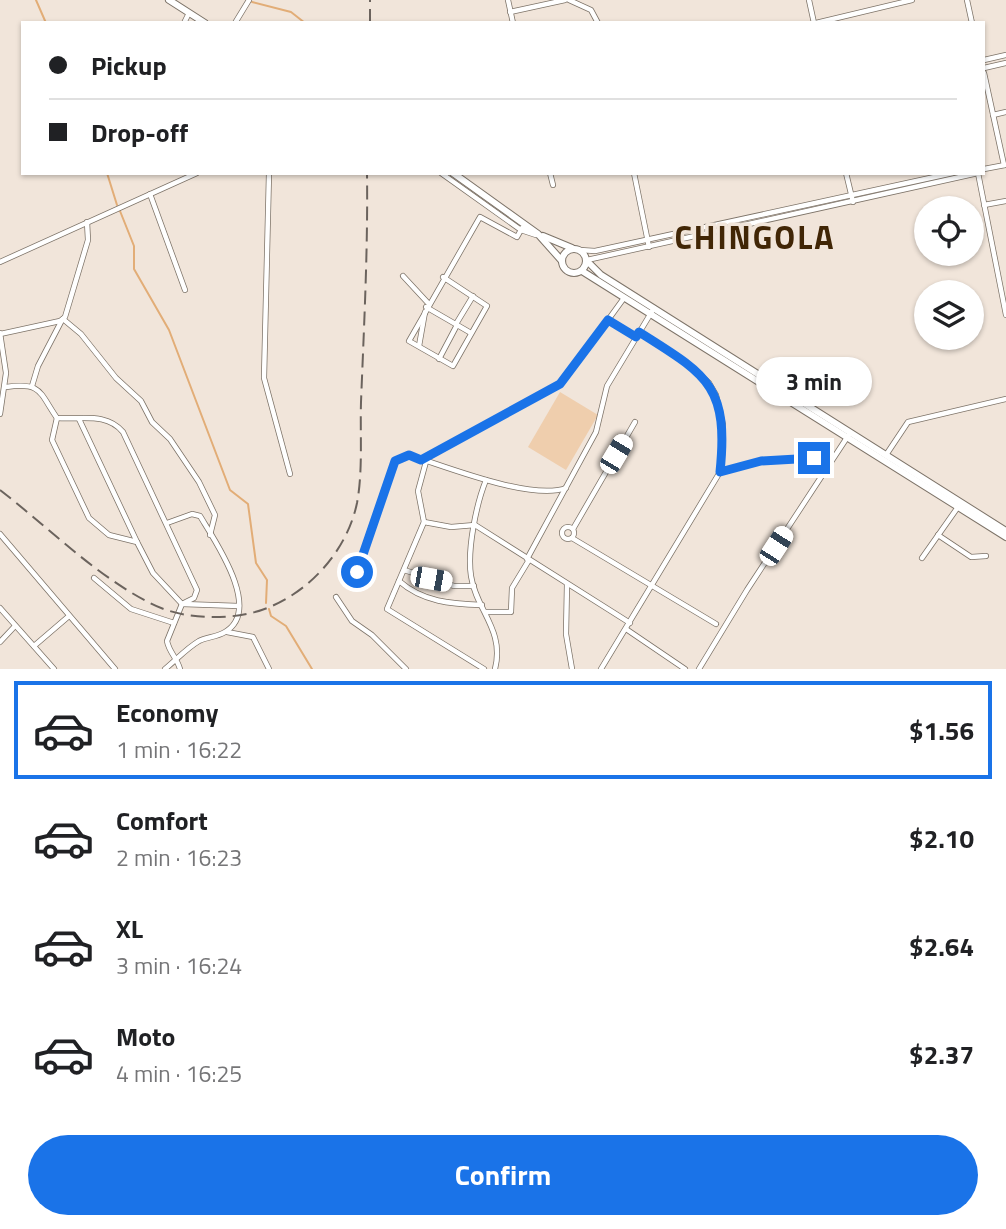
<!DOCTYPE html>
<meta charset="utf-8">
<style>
:root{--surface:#fff;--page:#f6f6f6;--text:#202124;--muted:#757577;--line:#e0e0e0;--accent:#1a73e8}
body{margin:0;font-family:"Titillium Web",sans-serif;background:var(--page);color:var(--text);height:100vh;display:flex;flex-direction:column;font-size:26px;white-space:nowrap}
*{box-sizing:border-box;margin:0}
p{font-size:23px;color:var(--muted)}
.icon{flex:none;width:38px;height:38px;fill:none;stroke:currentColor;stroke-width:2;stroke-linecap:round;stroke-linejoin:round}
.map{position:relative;height:669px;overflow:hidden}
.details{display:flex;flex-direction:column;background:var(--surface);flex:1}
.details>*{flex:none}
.top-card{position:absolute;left:21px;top:21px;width:964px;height:154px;border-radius:0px;box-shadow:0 2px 5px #0004;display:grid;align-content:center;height:154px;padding:0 28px;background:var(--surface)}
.buttons{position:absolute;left:914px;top:196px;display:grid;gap:14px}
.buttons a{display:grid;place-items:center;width:70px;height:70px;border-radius:50%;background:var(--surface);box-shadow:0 2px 5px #0004;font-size:35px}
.end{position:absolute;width:32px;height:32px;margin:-16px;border:9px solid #1a73e8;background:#fff;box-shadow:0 0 0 4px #fff}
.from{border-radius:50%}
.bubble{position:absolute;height:49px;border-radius:24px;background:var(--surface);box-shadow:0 2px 5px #0004;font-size:23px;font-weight:700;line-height:49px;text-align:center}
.car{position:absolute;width:21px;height:42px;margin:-21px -10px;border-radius:9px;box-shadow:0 0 5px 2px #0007;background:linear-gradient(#fff 24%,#345 0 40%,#fff 0 76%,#345 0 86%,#fff 0)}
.top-card b{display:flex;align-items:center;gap:24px;height:66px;font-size:26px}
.top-card b+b{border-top:2px solid var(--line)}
.top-card i{width:18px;height:18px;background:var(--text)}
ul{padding:12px 0 0;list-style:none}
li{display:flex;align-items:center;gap:21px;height:98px;margin:0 14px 10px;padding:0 14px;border:4px solid transparent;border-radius:0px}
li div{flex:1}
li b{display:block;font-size:26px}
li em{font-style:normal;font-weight:700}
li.current{border-color:var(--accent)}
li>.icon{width:63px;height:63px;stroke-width:1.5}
.action{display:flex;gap:14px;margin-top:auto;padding:14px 28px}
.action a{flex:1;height:80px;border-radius:42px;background:var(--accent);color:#fff;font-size:28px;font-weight:700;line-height:80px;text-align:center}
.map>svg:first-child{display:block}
.green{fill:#efcead}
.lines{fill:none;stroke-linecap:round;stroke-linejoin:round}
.stream{stroke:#e2ad77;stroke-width:2}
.minor-casing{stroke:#7d7368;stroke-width:6}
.highway-casing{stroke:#7d7368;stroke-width:8}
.minor{stroke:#fff;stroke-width:4.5}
.highway{stroke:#fff;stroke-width:6}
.rail{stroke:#6b635d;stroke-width:2;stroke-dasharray:14 7;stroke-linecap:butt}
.route{stroke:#1a73e8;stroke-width:9}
.labels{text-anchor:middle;stroke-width:7;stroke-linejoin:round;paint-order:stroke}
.district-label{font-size:32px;font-weight:bold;letter-spacing:2px;fill:#412606;stroke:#f1e5da}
</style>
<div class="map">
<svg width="1006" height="669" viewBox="0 0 1006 669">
<rect width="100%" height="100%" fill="#f1e5da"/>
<polygon class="green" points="560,392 598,415 566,470 528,447"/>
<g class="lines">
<g class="stream">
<polyline points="36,0 46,23"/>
<polyline points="252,2 291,12 305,23"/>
<polyline points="107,173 117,205"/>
<polyline points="120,211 134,246 134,269 169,330 230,490 248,504 256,563 267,580 266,603"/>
<polyline points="269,609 271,616 286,626 312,669"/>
</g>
<g class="minor-casing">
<g id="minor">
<polyline points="508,0 513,23"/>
<polyline points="569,0 591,10 598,23"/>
<polyline points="809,0 814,23"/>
<polyline points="967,0 972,23"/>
<polyline points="510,12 565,0"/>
<polyline points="184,23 189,13"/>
<polyline points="235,23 249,0"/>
<polyline points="816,23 912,0"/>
<polyline points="984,60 1006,55"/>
<polyline points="984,68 1006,63"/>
<polyline points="984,73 1004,165"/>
<polyline points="993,115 1006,112"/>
<polyline points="984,169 1005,165"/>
<polyline points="269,173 264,378 290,474"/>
<polyline points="441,173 521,230 536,235"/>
<polyline points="550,173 553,185"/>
<polyline points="634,173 649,247"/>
<polyline points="846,173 853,202"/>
<polyline points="978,173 1006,315"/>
<polyline points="150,194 185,290"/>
<polyline points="984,205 1006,201"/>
<polyline points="580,250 595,251 953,173"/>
<polyline points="587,260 978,173"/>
<polyline points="0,262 197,173"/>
<polyline points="403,276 428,303"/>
<polyline points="443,277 487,306 453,366 409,341 480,217 517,237 522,228 530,228"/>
<polyline points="426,307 471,333"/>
<polyline points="63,319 81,334 116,378 141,401 152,422 170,439 199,482 215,515 210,535"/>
<polyline points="608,320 624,298"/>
<polyline points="456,324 473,296"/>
<polyline points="0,334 60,321 65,317 88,240 87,222"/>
<polyline points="419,346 425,312"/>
<polyline points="439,359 457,325"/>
<polyline points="32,386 38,366 62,320"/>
<path d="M6,387c36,-5 33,5 51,31 25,2 49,-6 66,14l74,158 -3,8 -12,6 -15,37c2,11 10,17 13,28"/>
<polyline points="0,414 6,373 0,333"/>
<polyline points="57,418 52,440 89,518 109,535 137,542 153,573 182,604 239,606"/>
<polyline points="79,419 137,542"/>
<polyline points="886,455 908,422 1006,399"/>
<polyline points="427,458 418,491 424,522 387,609 484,669"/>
<polyline points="424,459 560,384 608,320 636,337"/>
<polyline points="720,472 761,461 814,458"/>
<path d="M486,480c-10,25 -19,70 -15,96 5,34 34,54 24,93"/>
<polyline points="424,522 451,527 475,525 630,623"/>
<circle cx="568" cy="533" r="6"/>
<polyline points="573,529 635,422"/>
<polyline points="0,534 115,669"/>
<polyline points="938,535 971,557 986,556"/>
<polyline points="572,538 716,624"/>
<polyline points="922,558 958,507"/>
<polyline points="527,559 596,432 607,386 654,308"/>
<polyline points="404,570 454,586 474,586"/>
<polyline points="94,578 131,609 174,623"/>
<path d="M353,581l41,-119 15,-7c36,11 122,46 157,33"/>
<path d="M399,581c24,21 52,23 83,24"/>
<polyline points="567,584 566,634 572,669"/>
<polyline points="336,597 352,621 372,635 406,669"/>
<polyline points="0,608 54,669"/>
<polyline points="486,612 511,612 512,588 529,560"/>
<polyline points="626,629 685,669"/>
<polyline points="227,632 253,637 269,669"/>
<polyline points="0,642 15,626"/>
<polyline points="34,646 69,616"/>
<path d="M165,669c11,-9 22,-21 34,-28 8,-4 18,-4 26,-9 38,-22 -10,-91 -25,-116l-8,-2 -25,9"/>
<polyline points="601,669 720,472 723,425 716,395 709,383 687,363 639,332"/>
<polyline points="699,669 747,590 848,436"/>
</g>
</g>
<g class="highway-casing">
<g id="highway">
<polyline points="169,0 205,23"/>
<polyline points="453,173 538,234 562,261"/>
<polyline points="543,236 572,248"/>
<circle cx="574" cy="261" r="12"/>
<polyline points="587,261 601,275 1006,531"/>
<polyline points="582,271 1006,537"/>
</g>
</g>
<use href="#minor" class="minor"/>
<use href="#highway" class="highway"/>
<g class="rail">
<polyline points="370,23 370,0"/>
<path d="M0,490c48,37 94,84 148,112 29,16 68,18 99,12 53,-11 99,-58 110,-111 6,-32 3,-69 4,-101 3,-76 7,-153 6,-229"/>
</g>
</g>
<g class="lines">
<path class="route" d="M357,572l38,-111 14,-6 12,5 139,-76 48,-64 28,17 3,-5c68,43 90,53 81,140l41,-11 53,-3"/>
</g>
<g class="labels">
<g class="district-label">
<text x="755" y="249">CHINGOLA</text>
</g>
</g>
</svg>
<div class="buttons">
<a><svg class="icon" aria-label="locate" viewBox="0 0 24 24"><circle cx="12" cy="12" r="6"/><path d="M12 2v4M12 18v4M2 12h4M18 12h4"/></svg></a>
<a><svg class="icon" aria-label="layers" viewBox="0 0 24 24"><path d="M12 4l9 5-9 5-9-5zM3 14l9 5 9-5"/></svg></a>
</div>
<i class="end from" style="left:357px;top:572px"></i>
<i class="end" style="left:814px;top:458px"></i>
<div class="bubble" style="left:756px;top:357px;width:116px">3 min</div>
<i class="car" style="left:616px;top:454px;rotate:31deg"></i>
<i class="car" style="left:776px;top:546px;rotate:33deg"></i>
<i class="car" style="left:431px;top:579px;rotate:100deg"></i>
<div class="top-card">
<b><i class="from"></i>Pickup</b>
<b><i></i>Drop-off</b>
</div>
</div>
<section class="details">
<ul>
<li class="current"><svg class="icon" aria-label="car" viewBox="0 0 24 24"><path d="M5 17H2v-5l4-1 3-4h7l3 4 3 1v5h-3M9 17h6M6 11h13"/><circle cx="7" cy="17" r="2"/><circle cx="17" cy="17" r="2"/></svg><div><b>Economy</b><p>1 min · 16:22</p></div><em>$1.56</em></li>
<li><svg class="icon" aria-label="car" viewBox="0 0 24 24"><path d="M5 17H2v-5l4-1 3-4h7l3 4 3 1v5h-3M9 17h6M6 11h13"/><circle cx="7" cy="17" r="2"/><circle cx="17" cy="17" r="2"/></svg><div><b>Comfort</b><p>2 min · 16:23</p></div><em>$2.10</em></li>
<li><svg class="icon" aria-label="car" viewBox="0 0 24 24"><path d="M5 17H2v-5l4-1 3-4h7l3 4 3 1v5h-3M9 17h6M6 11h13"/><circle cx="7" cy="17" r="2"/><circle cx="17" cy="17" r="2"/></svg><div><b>XL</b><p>3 min · 16:24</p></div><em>$2.64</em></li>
<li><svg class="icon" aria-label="car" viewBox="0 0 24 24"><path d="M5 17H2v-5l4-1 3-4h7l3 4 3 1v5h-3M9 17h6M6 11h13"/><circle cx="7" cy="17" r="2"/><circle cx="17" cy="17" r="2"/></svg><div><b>Moto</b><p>4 min · 16:25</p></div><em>$2.37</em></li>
</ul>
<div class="action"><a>Confirm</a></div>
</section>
